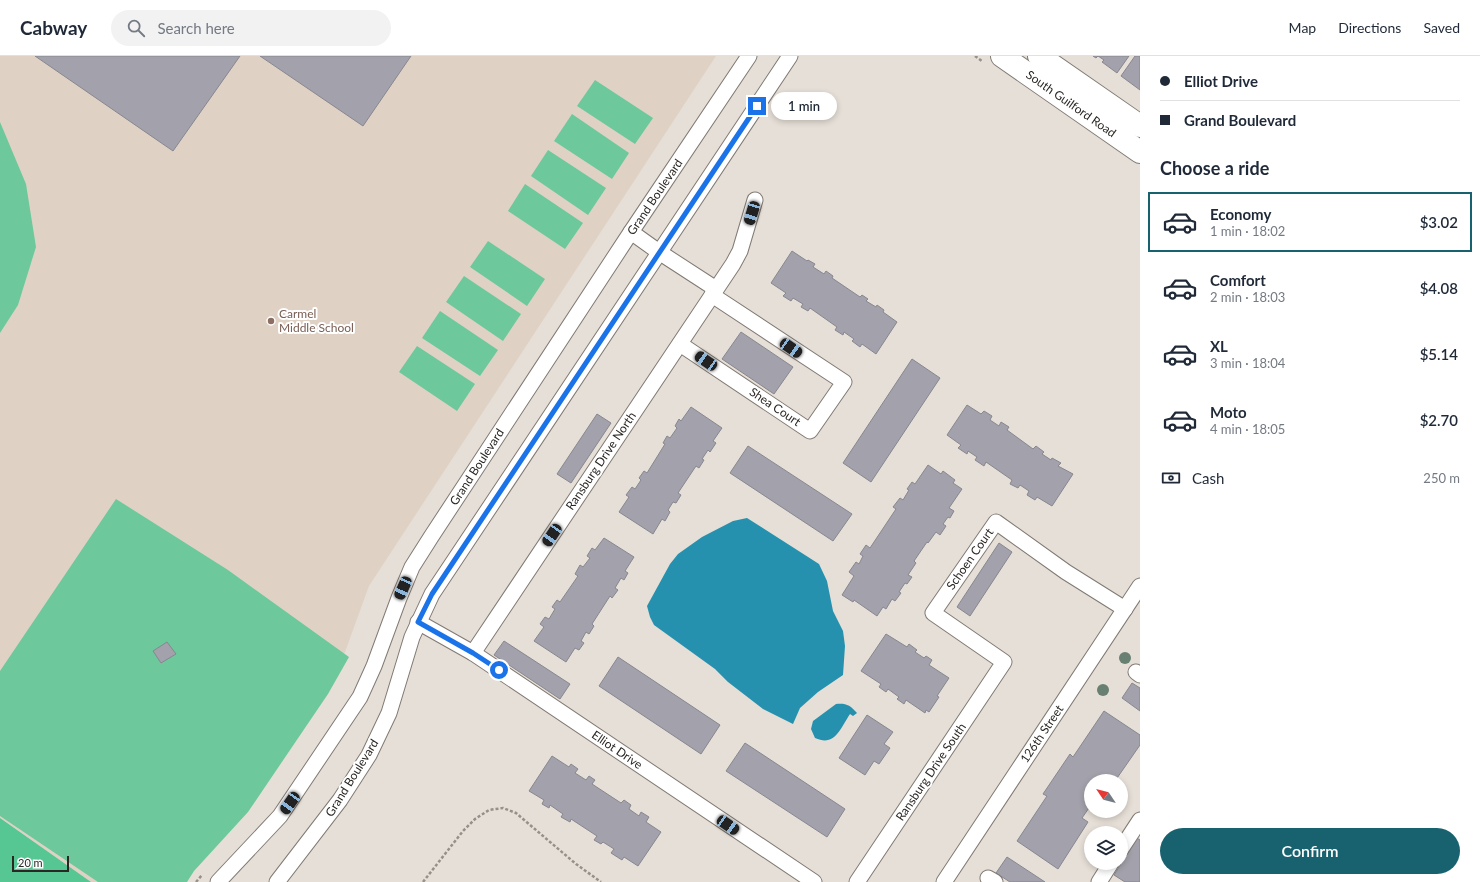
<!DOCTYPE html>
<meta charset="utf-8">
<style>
:root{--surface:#fff;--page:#f2f2f3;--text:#1f2937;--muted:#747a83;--line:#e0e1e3;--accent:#18626f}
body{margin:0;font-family:Lato,sans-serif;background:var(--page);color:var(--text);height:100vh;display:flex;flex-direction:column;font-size:15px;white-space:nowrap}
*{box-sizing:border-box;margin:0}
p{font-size:13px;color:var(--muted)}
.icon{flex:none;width:22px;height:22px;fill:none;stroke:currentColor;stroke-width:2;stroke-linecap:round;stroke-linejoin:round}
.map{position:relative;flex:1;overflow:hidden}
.details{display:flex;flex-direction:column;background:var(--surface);width:340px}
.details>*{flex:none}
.top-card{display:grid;align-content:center;height:88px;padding:0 20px;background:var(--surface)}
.needle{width:26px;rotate:305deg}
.fabs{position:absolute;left:1084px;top:718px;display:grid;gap:8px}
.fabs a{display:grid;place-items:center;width:44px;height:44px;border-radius:50%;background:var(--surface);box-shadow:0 2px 6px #0003;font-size:20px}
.scale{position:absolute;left:12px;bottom:10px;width:57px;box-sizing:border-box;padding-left:4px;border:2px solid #2a2724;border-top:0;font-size:11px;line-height:14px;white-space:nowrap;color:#2a2724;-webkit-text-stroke:3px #fff;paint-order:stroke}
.end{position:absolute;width:18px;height:18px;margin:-9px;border:5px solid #1a73e8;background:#fff;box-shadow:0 0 0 2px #fff}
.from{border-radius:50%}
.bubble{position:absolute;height:28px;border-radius:14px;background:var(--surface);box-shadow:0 2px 6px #0003;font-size:13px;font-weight:600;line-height:28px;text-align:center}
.car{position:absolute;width:12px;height:24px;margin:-12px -6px;border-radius:5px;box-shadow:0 0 3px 1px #0007;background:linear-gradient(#222 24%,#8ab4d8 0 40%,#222 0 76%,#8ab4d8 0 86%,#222 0)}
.top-card b{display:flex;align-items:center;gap:14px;height:38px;font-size:15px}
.top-card b+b{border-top:1px solid var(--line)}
.top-card i{width:10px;height:10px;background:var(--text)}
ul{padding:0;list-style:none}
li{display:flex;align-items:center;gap:12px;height:60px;margin:0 8px 6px;padding:0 12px;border:2px solid transparent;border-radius:0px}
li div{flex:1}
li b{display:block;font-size:15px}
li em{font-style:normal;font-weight:600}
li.active{border-color:var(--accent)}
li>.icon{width:36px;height:36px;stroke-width:1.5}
h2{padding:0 20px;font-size:18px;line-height:48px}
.pay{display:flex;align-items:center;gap:10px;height:44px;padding:0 20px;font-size:15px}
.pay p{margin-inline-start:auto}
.button{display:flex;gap:8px;margin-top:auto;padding:8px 20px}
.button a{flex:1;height:46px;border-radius:24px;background:var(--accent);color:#fff;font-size:16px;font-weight:600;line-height:46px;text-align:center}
header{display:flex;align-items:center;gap:24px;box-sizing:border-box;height:56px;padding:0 20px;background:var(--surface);border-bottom:1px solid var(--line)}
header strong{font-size:19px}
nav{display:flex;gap:22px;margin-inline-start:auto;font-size:14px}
.search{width:280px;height:36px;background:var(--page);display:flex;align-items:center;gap:10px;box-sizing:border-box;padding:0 14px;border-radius:22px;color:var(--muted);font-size:15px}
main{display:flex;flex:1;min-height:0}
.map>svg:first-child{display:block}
.built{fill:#dfd2c5}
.green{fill:#6dc89b}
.forest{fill:#56c692}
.water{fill:#2591af}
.building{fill:#a3a2ac;stroke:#878790}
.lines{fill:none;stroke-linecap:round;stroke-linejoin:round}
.street-casing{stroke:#817a73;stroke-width:17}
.secondary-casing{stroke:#817a73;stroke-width:24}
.path{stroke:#95908a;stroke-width:2.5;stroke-dasharray:3 2;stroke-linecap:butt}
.street{stroke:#fff;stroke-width:15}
.secondary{stroke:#fff;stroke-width:22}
.tree{fill:#688072}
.route{stroke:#1a73e8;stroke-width:5}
.education-dot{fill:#8d6e63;stroke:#fff;stroke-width:1.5}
.labels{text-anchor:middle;stroke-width:4;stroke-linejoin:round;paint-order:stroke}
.street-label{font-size:12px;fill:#2a2724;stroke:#fff}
.education-label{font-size:12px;fill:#785e54;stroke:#fff;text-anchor:start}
</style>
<header>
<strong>Cabway</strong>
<div class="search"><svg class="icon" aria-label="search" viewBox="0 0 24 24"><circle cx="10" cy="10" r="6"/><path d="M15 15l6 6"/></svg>Search here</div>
<nav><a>Map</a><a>Directions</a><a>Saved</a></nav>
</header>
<main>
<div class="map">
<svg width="1140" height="826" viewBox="0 0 1140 826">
<rect width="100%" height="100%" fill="#e6dfd7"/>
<polygon class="built" points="0,0 716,0 369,530 340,610 184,826 91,826 0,762"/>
<g class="green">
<polygon points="595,24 653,62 635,88 577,50"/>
<polygon points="572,58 629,97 612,123 554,85"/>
<polygon points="0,66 26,128 36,191 18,249 0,277"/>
<polygon points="548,94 606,132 588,159 531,120"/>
<polygon points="525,128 583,167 565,193 508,155"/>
<polygon points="488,185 545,223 527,250 470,211"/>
<polygon points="464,220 521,258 503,285 446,246"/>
<polygon points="440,255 498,294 480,320 422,282"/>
<polygon points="417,290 475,328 457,355 399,316"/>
<polygon points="116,443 228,514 349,601 328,638 248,756 194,815 187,826 98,826 0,760 0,615"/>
</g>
<polygon class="forest" points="0,762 91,826 0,826"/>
<g class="water">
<polygon points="747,462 819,508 827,525 833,555 843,575 845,590 843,619 818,636 800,652 793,668 763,653 728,626 715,613 654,569 650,561 647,550 670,508 678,498 702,481 733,465"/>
<path d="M836,648c10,-1 14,1 21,9l-4,3 -3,-2c-10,15 -15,33 -35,24l-4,-9 2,-8z"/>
</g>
<g class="building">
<polygon points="35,0 240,0 173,95"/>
<polygon points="260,0 411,0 363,70"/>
<polygon points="1093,0 1129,0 1117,17 1102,6 1104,4 1098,0 1096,2"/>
<polygon points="1135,0 1140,0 1140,34 1121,20"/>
<polygon points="792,195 807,205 808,204 815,208 813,211 824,218 826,215 833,220 832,222 860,241 862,239 868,243 866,245 876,251 877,249 884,254 883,256 897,266 876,298 862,288 860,291 852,285 854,283 844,276 843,279 835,274 837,271 810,252 808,255 801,251 803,248 793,242 791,245 783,240 786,237 771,227"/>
<polygon points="741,276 793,311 774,338 722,303"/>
<polygon points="912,303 940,322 871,426 843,407"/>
<polygon points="967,349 981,358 984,355 992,360 990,364 999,370 1001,366 1009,371 1007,374 1033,393 1036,390 1044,396 1042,398 1051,404 1052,402 1061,407 1058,410 1073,418 1052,450 1037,441 1035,444 1027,439 1029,435 1020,429 1018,432 1010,428 1012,424 986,406 984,410 975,404 977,401 968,395 967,398 958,392 961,389 947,379"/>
<polygon points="691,351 722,372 713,385 716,387 710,396 708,394 702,403 704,404 699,412 696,410 678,437 681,439 676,447 673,446 668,454 670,456 665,465 662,463 653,478 619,456 629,441 626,439 632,431 635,433 641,424 639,422 644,415 647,417 665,388 663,387 667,380 670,382 677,372 675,370 679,363 681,365"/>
<polygon points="597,358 611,367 571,427 557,418"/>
<polygon points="748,390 852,458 833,485 730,417"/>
<polygon points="928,409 941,418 943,415 955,424 953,427 962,433 949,452 954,455 950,462 948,461 943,468 946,470 940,479 936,476 928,487 927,486 914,505 916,507 908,519 912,521 907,528 905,527 899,536 901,537 895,545 892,543 886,553 883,551 877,560 854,544 853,546 842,539 854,520 849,516 856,506 859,508 863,500 860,498 866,489 870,492 896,453 893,451 900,442 903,444 909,434 907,433 912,426 915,428"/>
<polygon points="604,482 634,501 625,515 628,517 624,524 621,522 615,532 618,534 612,542 610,540 592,568 594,570 589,578 586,576 581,585 584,587 579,594 575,592 566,606 534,585 544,571 540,568 545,561 549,563 555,553 552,551 557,544 560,546 578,520 575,518 580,509 583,511 590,502 587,500 592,492 595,494"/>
<polygon points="999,487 1012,496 970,560 957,551"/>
<polygon points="886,578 907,591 909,588 917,594 915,596 924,602 926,600 932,604 929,609 949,622 937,640 939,641 929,656 926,654 925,657 906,644 904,648 897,643 899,641 888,633 886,636 879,631 881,628 861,615"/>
<polygon points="504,585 570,628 560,643 494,599"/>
<polygon points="167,586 176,598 161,607 153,595"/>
<polygon points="618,601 720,669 701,698 599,630"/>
<polygon points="1132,627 1140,632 1140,655 1122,642"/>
<polygon points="1104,655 1140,679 1140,689 1115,725 1091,725 1091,749 1082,762 1088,766 1058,813 1017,785 1047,740 1043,738 1070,698 1073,701"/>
<polygon points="867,659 893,676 884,688 890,692 879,708 874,705 865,719 839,702"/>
<polygon points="745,687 845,753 827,781 726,715"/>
<polygon points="552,700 569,711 571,708 578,713 575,717 586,724 589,720 595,724 592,728 621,747 624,744 631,749 629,753 639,760 641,756 649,761 646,766 661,776 638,810 624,801 622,804 611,797 614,793 603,786 601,788 594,784 597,780 571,763 570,766 561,761 563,758 550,749 549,752 542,748 544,744 529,735"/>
<polygon points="1137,782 1140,784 1140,826 1125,826 1114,819"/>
<polygon points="1007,801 1045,826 1010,826 996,817"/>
</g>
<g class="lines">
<g class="street-casing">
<g id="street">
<polyline points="631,176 659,196 716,233"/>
<polyline points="680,288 810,375 844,326 712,239"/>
<polyline points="418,566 473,597 814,826"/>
<polyline points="473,597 733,208 740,195 755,144"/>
<polyline points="1136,616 1140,619"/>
<polyline points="1121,793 1140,764"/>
<polyline points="988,822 995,826"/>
<polyline points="218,826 280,760 360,641 374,610 399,542 412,511 431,481 631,176 749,0"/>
<polyline points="277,826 340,744 369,699 389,657 412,581 432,538 790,0"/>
<polyline points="857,826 1004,606 933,557 996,466 1066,516 1125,553"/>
<polyline points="944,826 1140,530"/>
<polyline points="1099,826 1111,807"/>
</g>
</g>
<g class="secondary-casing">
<g id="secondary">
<polyline points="1002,0 1140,96"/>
<polyline points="1039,0 1140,70"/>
</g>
</g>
<g class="path">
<polyline points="975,0 982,5"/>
<polyline points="196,826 202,819"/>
<polyline points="423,826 463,775 475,763 489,754 503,752 516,757 576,808 601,826"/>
</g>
<use href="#street" class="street"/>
<use href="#secondary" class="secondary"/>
</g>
<g class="tree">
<circle cx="1125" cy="602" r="6"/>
<circle cx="1103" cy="634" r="6"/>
</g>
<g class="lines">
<polyline class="route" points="499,614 473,597 418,566 432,538 446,517 757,50"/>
</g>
<circle class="education-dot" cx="271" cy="265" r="4"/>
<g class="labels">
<g class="street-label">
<text transform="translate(1071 48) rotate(35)" y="4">South Guilford Road</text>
<text transform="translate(655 141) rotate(-56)" y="4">Grand Boulevard</text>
<text transform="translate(775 351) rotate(34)" y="4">Shea Court</text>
<text transform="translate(601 405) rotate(-56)" y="4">Ransburg Drive North</text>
<text transform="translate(477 411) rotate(-57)" y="4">Grand Boulevard</text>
<text transform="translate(970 503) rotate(-55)" y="4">Schoen Court</text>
<text transform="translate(1042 678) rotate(-56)" y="4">126th Street</text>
<text transform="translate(617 694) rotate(34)" y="4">Elliot Drive</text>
<text transform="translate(931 716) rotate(-56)" y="4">Ransburg Drive South</text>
<text transform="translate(352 722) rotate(-58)" y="4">Grand Boulevard</text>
</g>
<g class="education-label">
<text x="279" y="262">Carmel<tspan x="279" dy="14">Middle School</tspan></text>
</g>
</g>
</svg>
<div class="fabs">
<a><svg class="needle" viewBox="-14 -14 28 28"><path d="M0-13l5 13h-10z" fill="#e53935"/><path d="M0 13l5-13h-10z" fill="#747a83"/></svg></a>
<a><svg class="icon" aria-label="layers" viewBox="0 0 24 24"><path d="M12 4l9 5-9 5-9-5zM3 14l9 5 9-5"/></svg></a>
</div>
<div class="scale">20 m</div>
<i class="end from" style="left:499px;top:614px"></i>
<i class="end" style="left:757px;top:50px"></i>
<div class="bubble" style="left:771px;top:36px;width:66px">1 min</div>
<i class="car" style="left:752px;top:157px;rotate:197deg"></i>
<i class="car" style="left:791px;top:292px;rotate:124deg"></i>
<i class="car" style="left:706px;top:305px;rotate:304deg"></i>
<i class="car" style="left:552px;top:479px;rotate:214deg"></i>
<i class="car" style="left:403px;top:532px;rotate:204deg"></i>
<i class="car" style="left:290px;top:747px;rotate:215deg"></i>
<i class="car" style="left:728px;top:769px;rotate:124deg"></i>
</div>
<section class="details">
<div class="top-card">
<b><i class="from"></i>Elliot Drive</b>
<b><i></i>Grand Boulevard</b>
</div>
<h2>Choose a ride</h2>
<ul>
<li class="active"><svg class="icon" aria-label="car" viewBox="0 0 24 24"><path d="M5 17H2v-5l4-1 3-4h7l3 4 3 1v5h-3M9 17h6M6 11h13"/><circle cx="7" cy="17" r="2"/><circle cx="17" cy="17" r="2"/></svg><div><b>Economy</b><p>1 min · 18:02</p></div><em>$3.02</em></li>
<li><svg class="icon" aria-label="car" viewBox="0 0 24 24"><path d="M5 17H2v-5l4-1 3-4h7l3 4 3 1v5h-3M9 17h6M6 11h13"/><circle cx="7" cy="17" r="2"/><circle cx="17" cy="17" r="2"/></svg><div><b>Comfort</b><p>2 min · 18:03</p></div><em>$4.08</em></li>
<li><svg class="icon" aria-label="car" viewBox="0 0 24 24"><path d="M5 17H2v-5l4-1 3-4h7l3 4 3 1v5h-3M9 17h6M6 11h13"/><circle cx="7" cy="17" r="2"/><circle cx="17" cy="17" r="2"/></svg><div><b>XL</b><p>3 min · 18:04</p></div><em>$5.14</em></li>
<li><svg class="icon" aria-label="car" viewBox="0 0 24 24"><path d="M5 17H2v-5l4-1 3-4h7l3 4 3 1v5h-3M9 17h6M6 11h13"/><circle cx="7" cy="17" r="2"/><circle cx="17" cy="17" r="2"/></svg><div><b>Moto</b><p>4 min · 18:05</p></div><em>$2.70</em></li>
</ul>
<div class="pay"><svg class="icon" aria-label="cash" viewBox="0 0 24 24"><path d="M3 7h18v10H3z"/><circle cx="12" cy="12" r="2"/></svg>Cash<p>250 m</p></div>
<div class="button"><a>Confirm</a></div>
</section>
</main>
